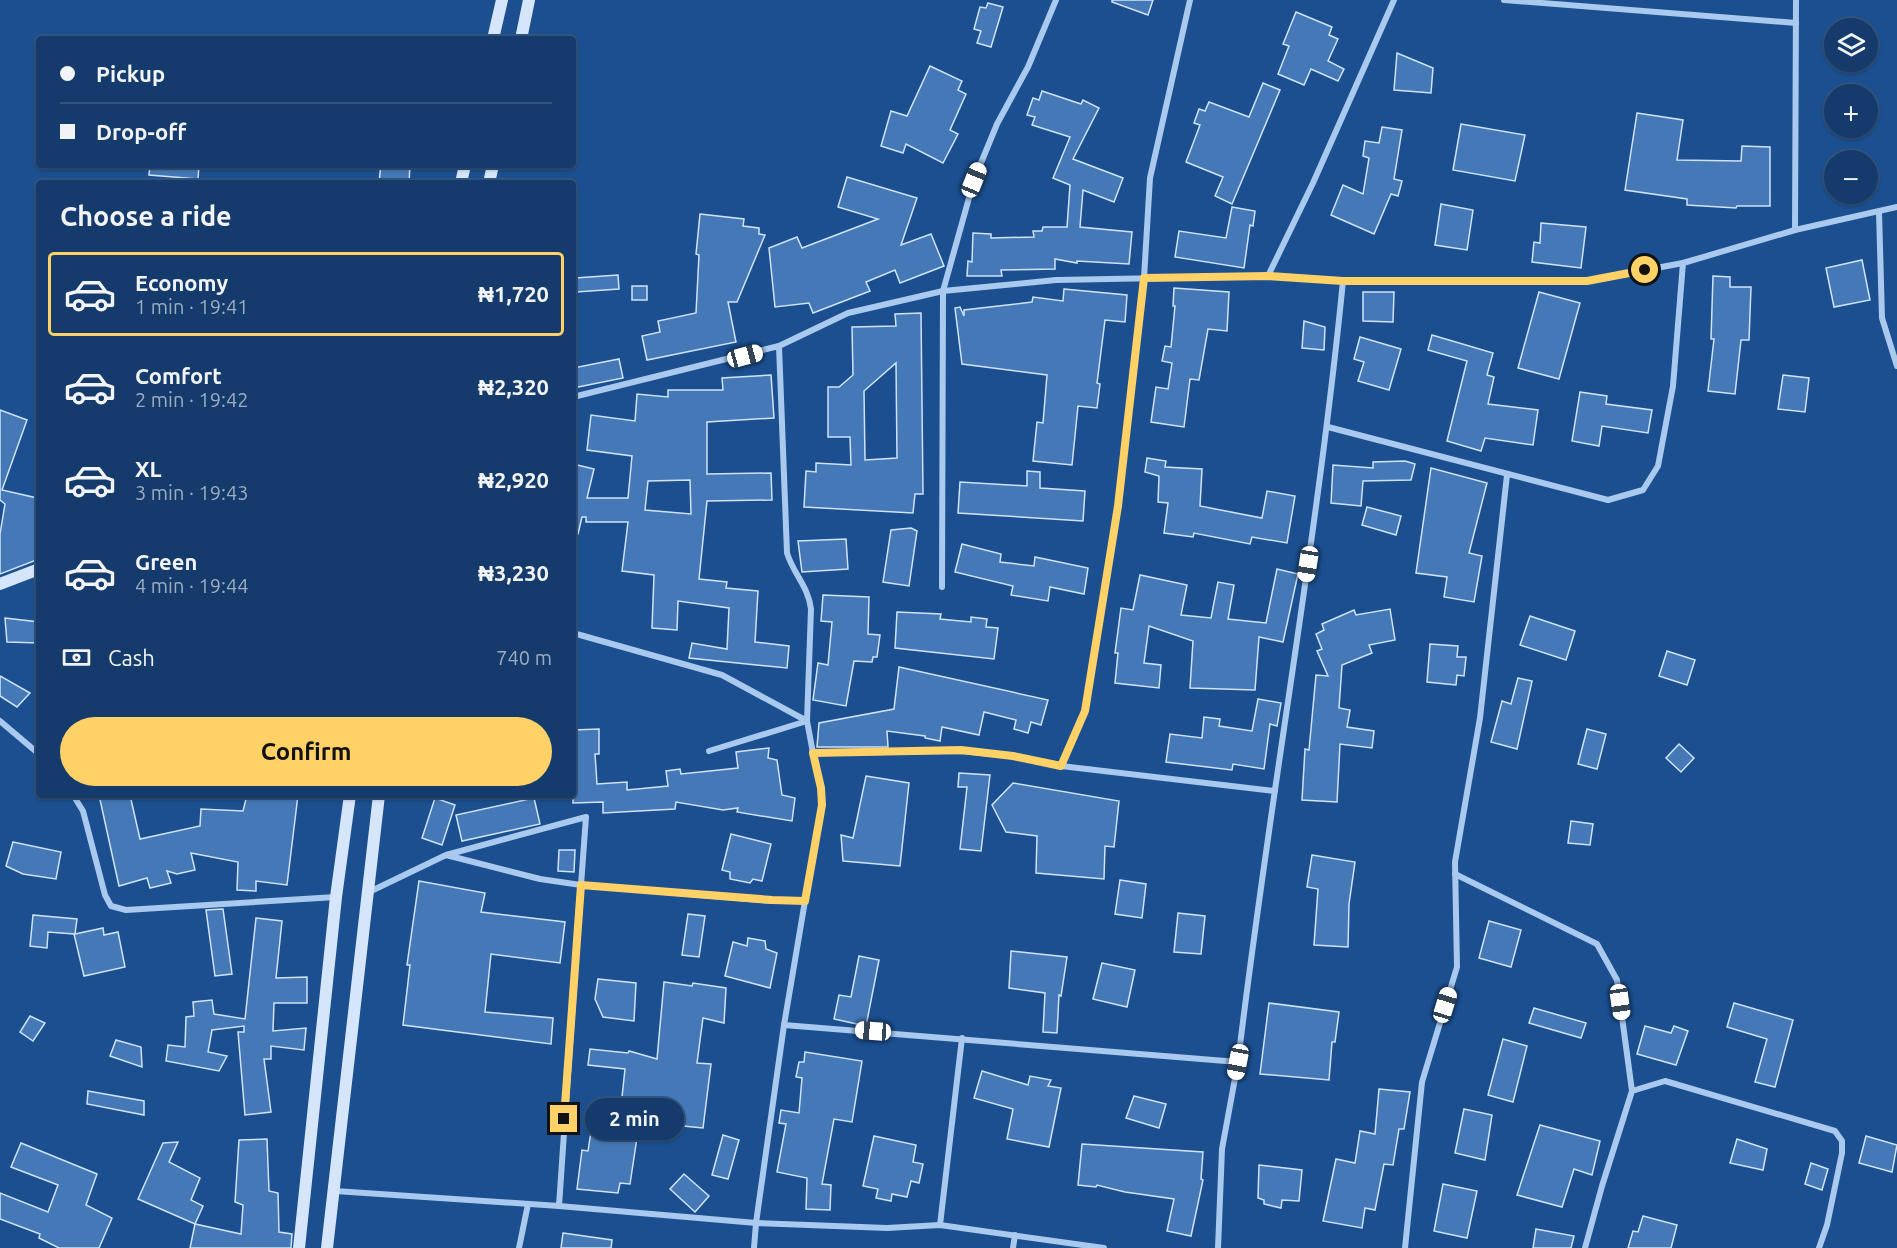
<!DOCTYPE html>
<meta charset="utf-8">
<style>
:root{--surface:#143b6b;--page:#1d4271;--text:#f1f3f6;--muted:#9dadc1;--line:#33557e;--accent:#ffd166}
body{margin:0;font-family:Ubuntu,sans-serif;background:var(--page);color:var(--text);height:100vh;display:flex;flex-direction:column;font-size:22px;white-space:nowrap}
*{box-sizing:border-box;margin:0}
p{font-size:20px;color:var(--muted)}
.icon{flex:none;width:33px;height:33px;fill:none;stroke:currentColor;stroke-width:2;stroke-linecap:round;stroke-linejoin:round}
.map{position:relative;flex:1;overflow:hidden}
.panel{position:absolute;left:36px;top:180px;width:540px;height:618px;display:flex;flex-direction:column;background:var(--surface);border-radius:6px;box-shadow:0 2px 4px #0004,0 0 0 2px var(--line)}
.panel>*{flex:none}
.banner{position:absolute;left:36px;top:36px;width:540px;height:132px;border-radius:6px;box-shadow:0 2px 4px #0004,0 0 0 2px var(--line);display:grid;align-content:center;height:132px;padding:0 24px;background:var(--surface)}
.tools{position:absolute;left:1824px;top:18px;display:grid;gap:12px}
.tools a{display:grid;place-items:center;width:54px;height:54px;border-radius:50%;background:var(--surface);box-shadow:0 2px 4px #0004,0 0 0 2px var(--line);font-size:30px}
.end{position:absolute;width:27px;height:27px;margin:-14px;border:8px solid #ffd166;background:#111;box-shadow:0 0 0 3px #111}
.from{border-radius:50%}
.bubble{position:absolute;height:42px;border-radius:21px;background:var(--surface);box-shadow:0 2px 4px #0004,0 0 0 2px var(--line);font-size:20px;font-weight:600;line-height:42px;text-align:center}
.car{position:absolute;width:18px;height:36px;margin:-18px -9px;border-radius:8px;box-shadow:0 0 4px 2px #0007;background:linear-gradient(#fff 24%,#345 0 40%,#fff 0 76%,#345 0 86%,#fff 0)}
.banner b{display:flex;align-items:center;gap:21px;height:57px;font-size:22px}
.banner b+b{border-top:2px solid var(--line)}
.banner i{width:15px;height:15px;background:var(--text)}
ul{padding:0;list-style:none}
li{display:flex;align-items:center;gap:18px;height:84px;margin:0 12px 9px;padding:0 12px;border:3px solid transparent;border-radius:6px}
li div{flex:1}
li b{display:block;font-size:22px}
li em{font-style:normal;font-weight:600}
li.on{border-color:var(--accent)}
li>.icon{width:54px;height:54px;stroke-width:1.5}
h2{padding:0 24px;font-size:27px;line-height:72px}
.pay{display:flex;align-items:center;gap:15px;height:66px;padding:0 24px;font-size:22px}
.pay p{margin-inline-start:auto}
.button{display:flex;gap:12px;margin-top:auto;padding:12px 24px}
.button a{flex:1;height:69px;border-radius:36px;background:var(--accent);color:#111;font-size:24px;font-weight:600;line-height:69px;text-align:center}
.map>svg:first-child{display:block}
.building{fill:#4478b7;stroke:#cfe3fa;stroke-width:1.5;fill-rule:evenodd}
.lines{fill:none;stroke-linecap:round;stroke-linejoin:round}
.street{stroke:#a9c9ee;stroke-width:6}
.secondary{stroke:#d6e6fa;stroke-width:12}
.route{stroke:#ffd166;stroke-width:8}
</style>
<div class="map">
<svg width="1897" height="1248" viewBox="0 0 1897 1248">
<rect width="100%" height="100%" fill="#1b4f8f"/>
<g class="building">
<polygon points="1112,0 1153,0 1148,15 1112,2"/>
<polygon points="988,3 1003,7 991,47 977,43 981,31 974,29 980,7 986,8"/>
<polygon points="1296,12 1332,27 1329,35 1338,39 1328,61 1344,69 1338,81 1311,69 1304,85 1278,74 1289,46 1283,44"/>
<polygon points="1397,53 1433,68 1431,93 1394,90"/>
<polygon points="930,66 962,81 958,90 966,94 950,130 958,134 943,163 906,144 903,153 881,146 891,111 907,116"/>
<polygon points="1263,83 1280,90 1232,204 1215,196 1223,177 1186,162 1200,125 1194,123 1199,109 1205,111 1209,102 1249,117"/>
<polygon points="1042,91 1081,104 1083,100 1099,108 1073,159 1123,178 1114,202 1083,190 1080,227 1132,232 1129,264 1077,261 1077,263 1055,259 1055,269 1001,270 1002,276 967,276 968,261 972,262 973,233 991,234 991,238 1034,237 1033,231 1042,231 1043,227 1067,227 1070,185 1053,178 1070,137 1032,125 1035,117 1027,115 1033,98 1039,100"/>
<polygon points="1637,113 1683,120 1677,160 1741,161 1742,146 1770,147 1770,206 1737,206 1736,208 1687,205 1687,199 1625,190"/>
<polygon points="1461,124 1525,135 1515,181 1453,170"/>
<polygon points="1382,127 1402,130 1394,179 1402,181 1398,196 1391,194 1374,234 1331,215 1343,185 1363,194 1369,158 1363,156 1365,141 1379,143"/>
<polygon points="150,165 199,165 198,179 149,175"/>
<polygon points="381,165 410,165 409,183 379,182"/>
<polygon points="847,177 917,198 901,245 931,234 944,266 900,283 895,270 866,282 870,291 813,313 809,303 775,307 769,248 797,237 802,248 878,219 838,207"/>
<polygon points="1441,204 1473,210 1467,250 1435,245"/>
<polygon points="1232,207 1255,211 1253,226 1250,225 1244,268 1175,257 1179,231 1226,238"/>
<polygon points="700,214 744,219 743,226 759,228 759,234 765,235 737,302 728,302 736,342 647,360 642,336 660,332 658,321 696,313 699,255 696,254"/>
<polygon points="1541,223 1586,227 1581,268 1532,262 1534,242 1540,243"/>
<polygon points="1862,260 1870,300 1834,307 1826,268"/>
<polygon points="618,275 619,289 576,292 575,278"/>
<polygon points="1713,276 1730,277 1730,287 1751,287 1749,340 1741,340 1735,394 1708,391 1714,339 1711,339"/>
<rect x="632" y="286" width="15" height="14"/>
<polygon points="1174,288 1229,292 1227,331 1208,329 1199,380 1190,379 1184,427 1151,422 1156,387 1168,389 1172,363 1162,361 1165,346 1171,347 1175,306 1173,306"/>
<polygon points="1064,289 1127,295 1125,322 1105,320 1097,383 1100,384 1097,408 1078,406 1072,465 1033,461 1037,422 1043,423 1047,375 962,364 955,308 960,307 964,316 964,310 1032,302 1033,297 1063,301"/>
<polygon points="1363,292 1394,292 1393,322 1363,321"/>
<polygon points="1539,292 1580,303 1559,379 1518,368"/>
<path d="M921,313l2,181h-8l-2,19 -109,-6 2,-36 10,1v-9l35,2 -1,-28h-22v-50h11l14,-12 -1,-48 44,-1 -1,-12zM896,363l1,95 -32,2 -1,-69z"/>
<polygon points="1304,321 1325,327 1324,350 1302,348"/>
<polygon points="1432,335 1493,353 1487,375 1494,377 1488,404 1538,410 1533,445 1485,438 1481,451 1447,441 1467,361 1428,350"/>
<polygon points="1360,337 1401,349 1389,390 1358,381 1364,362 1354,359"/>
<polygon points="619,359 623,378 573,388 573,368"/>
<path d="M771,375l3,43 -67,4v52l64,-1 1,27 -65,1 -8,78 28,3 -1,6 32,3 -3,51 34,4 -2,22 -98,-10 3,-15 35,6 2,-41 -51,-7 -1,29 -25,-2 2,-53 -32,-4 6,-49h-42v-5h-4l-4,17h-5v-70l21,5 -7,29h41l4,-42 -45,-6 4,-35 44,6 2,-27 31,3v-7h55l-1,-12zM690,480l1,34 -46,-4 3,-29z"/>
<polygon points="1783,375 1809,378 1805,412 1778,409"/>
<polygon points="1580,392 1607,396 1606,404 1652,410 1648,433 1602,426 1599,446 1572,441"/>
<polygon points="0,410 27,420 2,490 37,498 39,506 39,559 0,574 0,534 5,504 0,500"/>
<polygon points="1147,458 1166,461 1165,467 1202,469 1200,506 1262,518 1267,491 1295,496 1287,543 1252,537 1250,544 1194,533 1193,537 1164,533 1168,503 1158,502 1159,476 1145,472"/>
<polygon points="1405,461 1415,464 1411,480 1363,481 1361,506 1331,503 1333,465 1373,468 1373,462"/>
<polygon points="1431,468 1487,483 1469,553 1482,556 1474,602 1444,597 1447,577 1416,573"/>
<polygon points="1027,471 1040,472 1040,488 1085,491 1083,521 958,513 960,482 1027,486"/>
<polygon points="1367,507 1401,516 1396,535 1362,525"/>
<polygon points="911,528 917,531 909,586 883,582 891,530"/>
<polygon points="846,539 848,569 802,572 798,541"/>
<polygon points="962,544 1001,554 1000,562 1034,566 1035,557 1088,568 1084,594 1050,587 1048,601 1011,595 1013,586 955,572"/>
<polygon points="1277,569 1298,574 1283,642 1259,637 1255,690 1190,688 1193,641 1149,626 1144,663 1161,665 1159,688 1115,683 1118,653 1115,653 1121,608 1133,610 1140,575 1187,585 1181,615 1211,618 1218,582 1234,585 1228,619 1266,623"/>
<polygon points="823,595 869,597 868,634 880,635 877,657 873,657 872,662 854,661 846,706 813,700 818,663 828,665 832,622 821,621"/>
<polygon points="1390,609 1395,640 1369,645 1372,653 1342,665 1339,708 1350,710 1347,727 1374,731 1372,748 1340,744 1337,802 1302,800 1305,749 1309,750 1316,675 1328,676 1317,651 1322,649 1316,634 1324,630 1322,624 1354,610 1356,615"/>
<polygon points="897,612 941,614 940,619 971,622 971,617 987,619 986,627 998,628 994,659 895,648"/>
<polygon points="1530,616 1575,631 1566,660 1520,645"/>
<polygon points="5,618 39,622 39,643 7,642"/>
<polygon points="1430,644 1458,646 1457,657 1466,657 1464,676 1457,675 1456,685 1427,682"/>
<polygon points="1667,651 1695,660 1687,685 1659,676"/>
<polygon points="899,667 1048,700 1041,725 1031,722 1028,733 1014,729 1016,720 984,712 979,735 942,727 940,741 925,738 925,736 887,731 888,747 817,747 819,723 894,709"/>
<polygon points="0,676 30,693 17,707 0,696"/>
<polygon points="1518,678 1532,681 1517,749 1491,742 1502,701 1511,704"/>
<polygon points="1258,699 1281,703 1277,726 1270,724 1264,769 1233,764 1232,770 1166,762 1170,734 1202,738 1204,717 1220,719 1219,726 1252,731"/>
<polygon points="599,729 599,754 595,754 597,784 627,782 627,790 668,786 666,771 680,769 681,774 738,768 736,752 769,748 768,758 777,760 782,795 795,798 792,821 737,812 738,808 723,810 676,802 675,809 603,813 603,802 573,803 573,730"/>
<polygon points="1587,729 1606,734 1597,769 1578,764"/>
<polygon points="1679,744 1694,758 1681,772 1666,758"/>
<polygon points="959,773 990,775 981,851 960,849 967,787 958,787"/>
<polygon points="866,776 909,783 900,866 843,861 841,835 853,838"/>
<polygon points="1013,783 1119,801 1114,847 1105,846 1104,879 1036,873 1037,836 1006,832 992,805"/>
<polygon points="99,795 130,795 140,839 200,826 201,809 243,811 247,795 298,795 287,885 256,881 256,891 237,890 238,862 191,853 195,870 177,874 167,871 171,883 150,888 147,878 119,886"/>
<polygon points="435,798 455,805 442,845 422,838"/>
<polygon points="534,798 540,824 462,841 456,815"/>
<polygon points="1571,821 1593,824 1590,845 1568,843"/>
<polygon points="731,834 771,844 762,881 753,879 750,883 730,879 730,872 722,870"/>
<polygon points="13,842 61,852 56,879 23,874 6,866"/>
<polygon points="559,850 575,850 574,872 558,871"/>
<polygon points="1312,855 1355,862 1349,904 1348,947 1314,945 1318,889 1307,887"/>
<polygon points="1120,880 1146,884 1142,918 1115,914"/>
<polygon points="419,881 485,893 481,912 565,922 560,963 491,954 485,1012 553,1018 551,1044 403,1025 410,965 407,965"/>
<polygon points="223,909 232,974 215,976 206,910"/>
<polygon points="1178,913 1205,916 1201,954 1174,952"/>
<polygon points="688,914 705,916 699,957 682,955"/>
<polygon points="33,915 77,919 75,934 103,928 104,935 118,932 125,967 84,976 74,934 48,932 47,948 30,946"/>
<polygon points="256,918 282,921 276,978 307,977 307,1003 274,1003 273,1031 306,1028 304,1050 271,1046 271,1059 264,1059 271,1112 245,1115 238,1032 244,1032 244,1026 212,1030 208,1052 227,1056 219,1071 166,1061 168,1045 185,1047 186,1017 194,1016 193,1002 212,1000 214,1014 245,1019"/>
<polygon points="1489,921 1521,930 1511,967 1479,958"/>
<polygon points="748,938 765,941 766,949 777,953 770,988 725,976 733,942 747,946"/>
<polygon points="1011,951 1067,957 1061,996 1059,995 1057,1033 1043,1032 1045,993 1009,988"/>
<polygon points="859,956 879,960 866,1026 834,1019 839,995 851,997"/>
<polygon points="1102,963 1135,970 1127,1007 1093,999"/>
<polygon points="598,979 636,983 634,1021 603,1017 595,999"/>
<polygon points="664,982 692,986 693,983 726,988 724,1023 703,1018 697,1063 711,1064 703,1128 673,1125 674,1120 634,1115 636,1098 622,1097 625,1069 588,1065 590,1049 628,1053 629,1051 657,1059"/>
<polygon points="1269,1003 1339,1012 1335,1042 1332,1042 1329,1080 1260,1074"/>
<polygon points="1734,1003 1793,1020 1775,1087 1755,1082 1767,1039 1727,1027"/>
<polygon points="1534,1008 1586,1023 1581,1038 1529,1023"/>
<polygon points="30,1016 45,1023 33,1041 20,1032"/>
<polygon points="1645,1026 1671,1033 1674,1026 1688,1031 1676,1065 1637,1054"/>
<polygon points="1503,1039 1527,1046 1513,1102 1488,1095"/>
<polygon points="116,1040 141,1047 142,1067 110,1056"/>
<polygon points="805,1052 862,1061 852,1122 834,1119 822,1184 831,1185 830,1210 806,1209 807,1178 777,1172 786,1124 779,1123 781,1110 799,1113 802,1078 796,1077 799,1062 804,1062"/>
<polygon points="982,1071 1028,1085 1030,1076 1051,1080 1048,1086 1061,1088 1049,1147 1007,1139 1013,1109 974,1098"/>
<polygon points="1379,1089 1410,1092 1404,1129 1399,1129 1393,1165 1384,1164 1375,1210 1365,1208 1362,1228 1323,1221 1336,1159 1355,1163 1360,1131 1375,1134"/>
<polygon points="88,1091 144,1101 144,1115 87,1104"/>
<polygon points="1134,1096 1166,1104 1159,1128 1126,1118"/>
<polygon points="1464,1109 1492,1115 1485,1160 1455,1153"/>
<polygon points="592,1125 638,1131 630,1184 620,1183 618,1193 577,1189 582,1150 588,1151"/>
<polygon points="1540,1125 1600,1141 1592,1175 1574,1169 1562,1207 1517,1195"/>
<polygon points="723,1135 739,1140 728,1179 712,1175"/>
<polygon points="874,1136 916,1145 913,1162 923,1164 919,1183 911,1181 907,1197 892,1194 891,1201 876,1198 878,1189 863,1186"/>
<polygon points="1866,1136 1897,1145 1892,1172 1859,1163"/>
<polygon points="267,1139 269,1191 278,1193 279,1232 292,1234 291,1248 190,1248 195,1224 241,1234 243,1205 235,1202 239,1140"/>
<polygon points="1737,1139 1767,1149 1763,1170 1730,1163"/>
<polygon points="178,1142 169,1162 200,1178 191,1200 203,1206 195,1224 138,1199 163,1143"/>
<polygon points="21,1143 97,1174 86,1205 112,1218 99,1248 59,1248 39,1238 40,1234 0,1219 0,1193 48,1212 58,1185 11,1167"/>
<polygon points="1082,1144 1203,1152 1201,1179 1203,1180 1191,1236 1167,1231 1174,1199 1125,1192 1097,1185 1096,1187 1078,1185"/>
<polygon points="1811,1163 1828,1169 1822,1190 1805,1184"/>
<polygon points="1259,1165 1302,1170 1299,1201 1282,1200 1281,1208 1264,1204 1264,1200 1258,1198"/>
<polygon points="684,1174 709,1196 695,1212 670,1189"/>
<polygon points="1443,1184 1477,1191 1467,1238 1434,1231"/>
<polygon points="1643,1216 1677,1225 1671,1248 1628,1248 1633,1231 1638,1232"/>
<polygon points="1536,1229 1574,1236 1571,1248 1533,1248"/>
<polygon points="563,1233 612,1240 611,1248 561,1248"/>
</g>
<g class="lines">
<g class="street">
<polyline points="1504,0 1796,23"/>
<polyline points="1879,212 1882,318 1897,366"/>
<polyline points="1795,230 1796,0"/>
<polyline points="1268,276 1313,183 1394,0"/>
<path d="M779,346l8,207c6,20 22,35 24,56l-4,112 6,32 148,-2 52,5 48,10 24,-55 33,-205 26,-228 6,-100 40,-178"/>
<polyline points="573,397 779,346 848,313 943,291 1056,280 1268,276 1343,281 1587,281 1683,263 1795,230 1897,207"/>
<polyline points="1328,427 1608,500 1643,490 1658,466 1673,386 1683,263"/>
<polyline points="942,587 943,291 974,180 997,124 1028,67 1056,0"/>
<polyline points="573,633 722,675 807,721"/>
<polyline points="0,721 39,754"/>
<polyline points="709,751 807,721"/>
<polyline points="1061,766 1275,791"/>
<polyline points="73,795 83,811 105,895 111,906 126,910 336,897"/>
<polyline points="1455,874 1597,944 1617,980 1632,1091"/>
<polyline points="367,893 446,855 540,879 581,885 586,817 446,855"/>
<polyline points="784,1025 1238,1062 1222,1149 1218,1248"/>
<path d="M1238,1062c31,-261 79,-519 105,-781"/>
<polyline points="335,1191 559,1206 581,885 772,901 805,901 822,805 821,788 813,753"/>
<polyline points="559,1206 756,1223 784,1025 805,901"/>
<polyline points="940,1225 962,1038"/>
<polyline points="519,1248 528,1204"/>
<polyline points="754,1248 756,1223 887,1228 940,1225 1104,1248"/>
<polyline points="1013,1248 1015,1235"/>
<polyline points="1405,1248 1422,1082 1457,967 1455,862 1480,718 1507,475"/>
<polyline points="1585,1248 1602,1186 1632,1091 1665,1081 1835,1131 1842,1141 1842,1153 1827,1225 1819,1248"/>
</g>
<g class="secondary">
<polyline points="493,39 502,0"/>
<polyline points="521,39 529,0"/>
<polyline points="461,183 465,165"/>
<polyline points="489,183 493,165"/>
<polyline points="0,584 39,569"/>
<polyline points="299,1248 336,897 350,795"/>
<polyline points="327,1248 379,795"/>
</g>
</g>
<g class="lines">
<polyline class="route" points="564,1119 581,885 772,900 805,901 822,805 821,788 813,753 961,750 1013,756 1061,766 1085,711 1118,506 1144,278 1268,276 1343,281 1587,281 1645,270"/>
</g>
</svg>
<div class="tools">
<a><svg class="icon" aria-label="layers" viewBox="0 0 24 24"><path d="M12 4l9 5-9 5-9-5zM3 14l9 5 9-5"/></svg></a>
<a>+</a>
<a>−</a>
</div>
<i class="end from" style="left:1645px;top:270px"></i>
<i class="end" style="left:564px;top:1119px"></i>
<div class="bubble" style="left:585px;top:1098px;width:99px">2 min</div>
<i class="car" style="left:974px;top:180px;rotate:22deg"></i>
<i class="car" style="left:745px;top:356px;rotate:75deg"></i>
<i class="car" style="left:1308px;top:564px;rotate:189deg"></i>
<i class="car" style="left:1620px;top:1002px;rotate:172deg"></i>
<i class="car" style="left:1445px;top:1005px;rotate:17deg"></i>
<i class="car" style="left:873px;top:1031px;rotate:274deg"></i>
<i class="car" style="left:1238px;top:1062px;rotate:191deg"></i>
<div class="banner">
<b><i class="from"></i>Pickup</b>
<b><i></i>Drop-off</b>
</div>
<section class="panel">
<h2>Choose a ride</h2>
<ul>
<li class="on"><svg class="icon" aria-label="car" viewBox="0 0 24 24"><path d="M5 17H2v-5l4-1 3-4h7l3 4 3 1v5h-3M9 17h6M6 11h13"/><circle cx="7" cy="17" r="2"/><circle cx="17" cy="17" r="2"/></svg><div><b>Economy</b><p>1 min · 19:41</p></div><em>₦1,720</em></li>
<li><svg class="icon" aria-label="car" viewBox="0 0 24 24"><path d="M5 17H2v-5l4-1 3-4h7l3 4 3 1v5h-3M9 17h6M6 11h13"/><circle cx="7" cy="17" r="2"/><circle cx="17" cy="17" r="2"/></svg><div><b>Comfort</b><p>2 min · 19:42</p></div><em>₦2,320</em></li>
<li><svg class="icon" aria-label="car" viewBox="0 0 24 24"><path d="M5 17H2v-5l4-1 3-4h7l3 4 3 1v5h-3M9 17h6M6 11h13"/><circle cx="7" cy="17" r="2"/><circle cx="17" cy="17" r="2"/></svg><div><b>XL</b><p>3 min · 19:43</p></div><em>₦2,920</em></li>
<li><svg class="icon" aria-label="car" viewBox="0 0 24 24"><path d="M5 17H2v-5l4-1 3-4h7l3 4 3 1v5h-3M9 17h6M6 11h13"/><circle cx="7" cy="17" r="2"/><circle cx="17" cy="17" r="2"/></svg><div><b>Green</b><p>4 min · 19:44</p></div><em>₦3,230</em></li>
</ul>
<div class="pay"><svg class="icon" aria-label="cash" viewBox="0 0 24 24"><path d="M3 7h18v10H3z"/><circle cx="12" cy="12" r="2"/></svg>Cash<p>740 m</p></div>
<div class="button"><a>Confirm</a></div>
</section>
</div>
